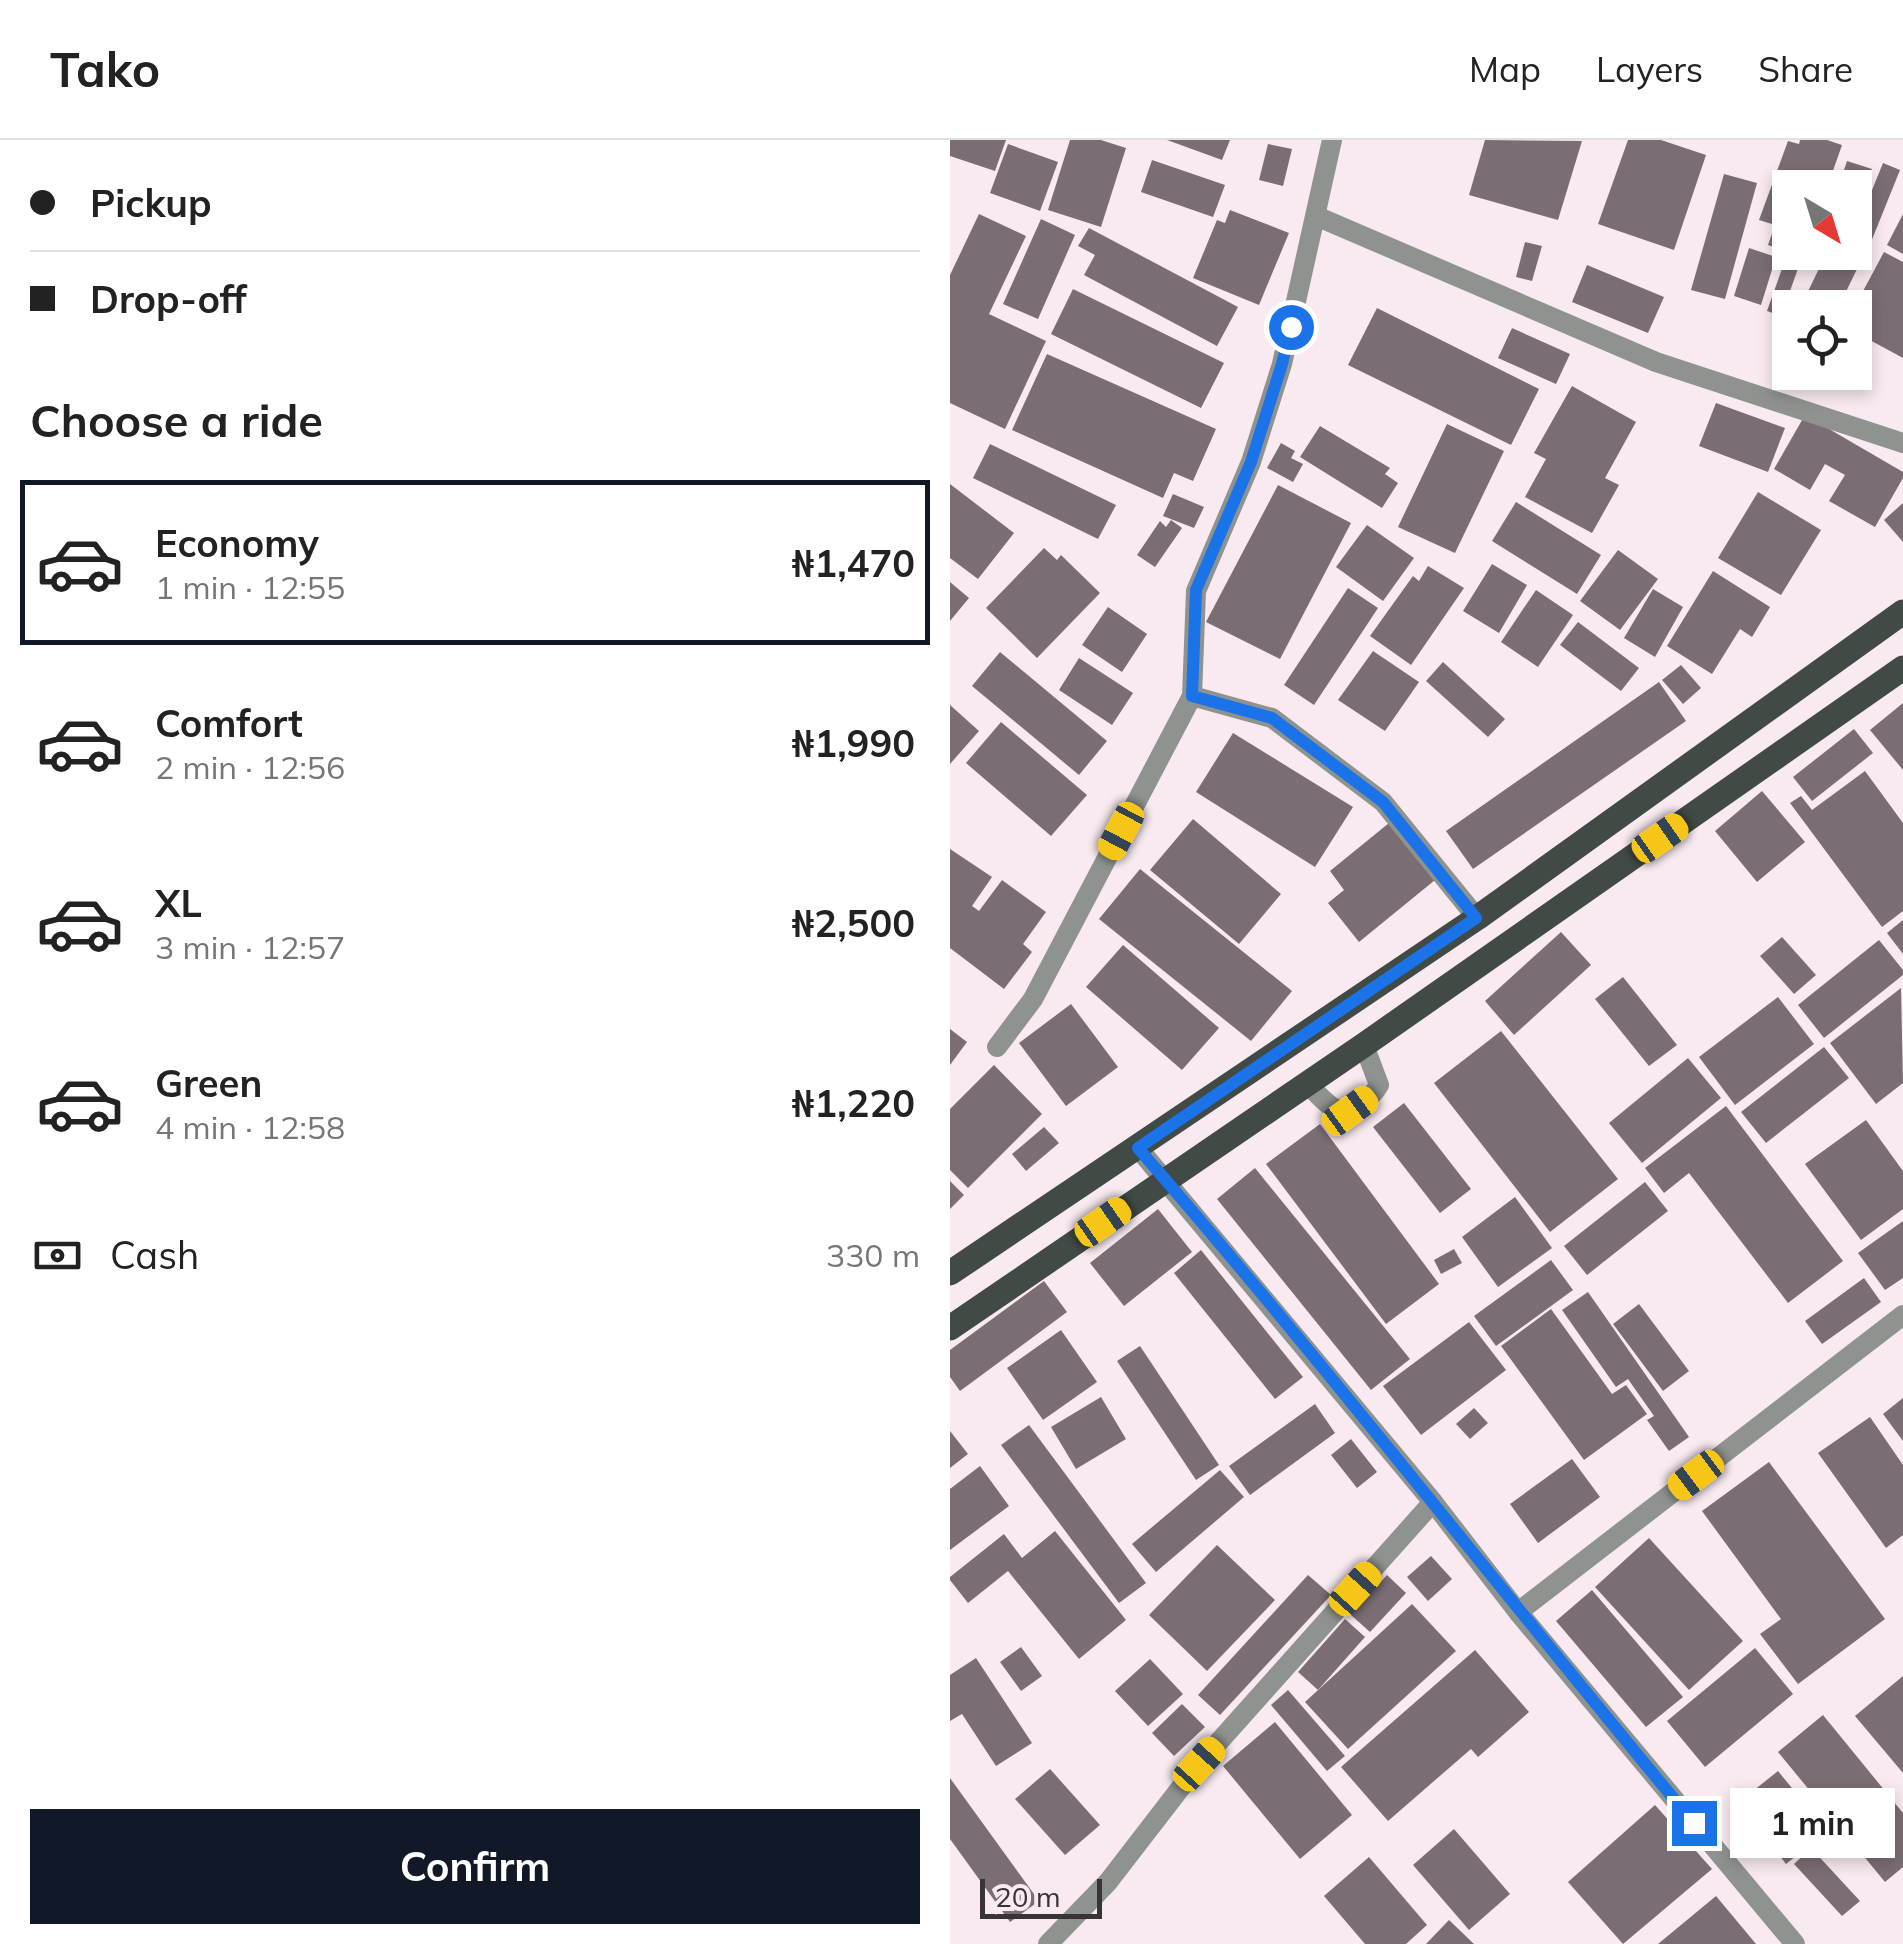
<!DOCTYPE html>
<meta charset="utf-8">
<style>
:root{--surface:#fff;--page:#f2f2f2;--text:#222;--muted:#767676;--line:#e0e0e0;--accent:#111827}
body{margin:0;font-family:Mulish,sans-serif;background:var(--page);color:var(--text);height:100vh;display:flex;flex-direction:column;font-size:38px;white-space:nowrap}
*{box-sizing:border-box;margin:0}
p{font-size:32px;color:var(--muted)}
.icon{flex:none;width:55px;height:55px;fill:none;stroke:currentColor;stroke-width:2;stroke-linecap:round;stroke-linejoin:round}
.map{position:relative;flex:1;overflow:hidden}
.sheet{display:flex;flex-direction:column;background:var(--surface);width:950px}
.sheet>*{flex:none}
.guide{display:grid;align-content:center;height:220px;padding:0 30px;background:var(--surface)}
.needle{width:65px;rotate:142deg}
.tools{position:absolute;left:822px;top:30px;display:grid;gap:20px}
.tools a{display:grid;place-items:center;width:100px;height:100px;border-radius:0px;background:var(--surface);box-shadow:0 5px 15px #0003;font-size:50px}
.scale{position:absolute;left:30px;bottom:25px;width:122px;box-sizing:border-box;padding-left:10px;border:5px solid #383336;border-top:0;font-size:28px;line-height:35px;white-space:nowrap;color:#383336;-webkit-text-stroke:8px #f8eaf0;paint-order:stroke}
.end{position:absolute;width:45px;height:45px;margin:-22px;border:12px solid #1a73e8;background:#fff;box-shadow:0 0 0 5px #fff}
.from{border-radius:50%}
.bubble{position:absolute;height:70px;border-radius:0px;background:var(--surface);box-shadow:0 5px 15px #0003;font-size:32px;font-weight:700;line-height:70px;text-align:center}
.car{position:absolute;width:30px;height:60px;margin:-30px -15px;border-radius:12px;box-shadow:0 0 8px 2px #0007;background:linear-gradient(#f5c518 24%,#345 0 40%,#f5c518 0 76%,#345 0 86%,#f5c518 0)}
.guide b{display:flex;align-items:center;gap:35px;height:95px;font-size:38px}
.guide b+b{border-top:2px solid var(--line)}
.guide i{width:25px;height:25px;background:var(--text)}
ul{padding:0;list-style:none}
li{display:flex;align-items:center;gap:30px;height:165px;margin:0 20px 15px;padding:0 10px;border:5px solid transparent;border-radius:0px}
li div{flex:1}
li b{display:block;font-size:38px}
li em{font-style:normal;font-weight:700}
li.selected{border-color:var(--accent)}
li>.icon{width:90px;height:90px;stroke-width:1.5}
h2{padding:0 30px;font-size:45px;line-height:120px}
.pay{display:flex;align-items:center;gap:25px;height:110px;padding:0 30px;font-size:38px}
.pay p{margin-inline-start:auto}
.action{display:flex;gap:20px;margin-top:auto;padding:20px 30px}
.action a{flex:1;height:115px;border-radius:0px;background:var(--accent);color:#fff;font-size:40px;font-weight:700;line-height:115px;text-align:center}
header{display:flex;align-items:center;gap:60px;box-sizing:border-box;height:140px;padding:0 50px;background:var(--surface);border-bottom:2px solid var(--line)}
header strong{font-size:48px}
nav{display:flex;gap:55px;margin-inline-start:auto;font-size:35px}
main{display:flex;flex:1;min-height:0}
.map>svg:first-child{display:block}
.building{fill:#7a6e74}
.lines{fill:none;stroke-linecap:round;stroke-linejoin:round}
.lane{stroke:#8e9390;stroke-width:20}
.street{stroke:#8e9390;stroke-width:20}
.primary{stroke:#414a45;stroke-width:25}
.route{stroke:#1a73e8;stroke-width:12}
</style>
<header>
<strong>Tako</strong>
<nav><a>Map</a><a>Layers</a><a>Share</a></nav>
</header>
<main>
<section class="sheet">
<div class="guide">
<b><i class="from"></i>Pickup</b>
<b><i></i>Drop-off</b>
</div>
<h2>Choose a ride</h2>
<ul>
<li class="selected"><svg class="icon" aria-label="car" viewBox="0 0 24 24"><path d="M5 17H2v-5l4-1 3-4h7l3 4 3 1v5h-3M9 17h6M6 11h13"/><circle cx="7" cy="17" r="2"/><circle cx="17" cy="17" r="2"/></svg><div><b>Economy</b><p>1 min · 12:55</p></div><em>₦1,470</em></li>
<li><svg class="icon" aria-label="car" viewBox="0 0 24 24"><path d="M5 17H2v-5l4-1 3-4h7l3 4 3 1v5h-3M9 17h6M6 11h13"/><circle cx="7" cy="17" r="2"/><circle cx="17" cy="17" r="2"/></svg><div><b>Comfort</b><p>2 min · 12:56</p></div><em>₦1,990</em></li>
<li><svg class="icon" aria-label="car" viewBox="0 0 24 24"><path d="M5 17H2v-5l4-1 3-4h7l3 4 3 1v5h-3M9 17h6M6 11h13"/><circle cx="7" cy="17" r="2"/><circle cx="17" cy="17" r="2"/></svg><div><b>XL</b><p>3 min · 12:57</p></div><em>₦2,500</em></li>
<li><svg class="icon" aria-label="car" viewBox="0 0 24 24"><path d="M5 17H2v-5l4-1 3-4h7l3 4 3 1v5h-3M9 17h6M6 11h13"/><circle cx="7" cy="17" r="2"/><circle cx="17" cy="17" r="2"/></svg><div><b>Green</b><p>4 min · 12:58</p></div><em>₦1,220</em></li>
</ul>
<div class="pay"><svg class="icon" aria-label="cash" viewBox="0 0 24 24"><path d="M3 7h18v10H3z"/><circle cx="12" cy="12" r="2"/></svg>Cash<p>330 m</p></div>
<div class="action"><a>Confirm</a></div>
</section>
<div class="map">
<svg width="953" height="1804" viewBox="0 0 953 1804">
<rect width="100%" height="100%" fill="#f8eaf0"/>
<g class="building">
<polygon points="0,0 56,0 45,31 0,16"/>
<polygon points="120,0 151,0 176,8 151,87 98,70"/>
<polygon points="217,0 280,0 272,20"/>
<polygon points="535,0 632,1 608,80 519,55"/>
<polygon points="678,0 711,0 756,15 724,110 648,84"/>
<polygon points="850,0 877,0 892,5 877,48 840,48 840,112 854,112 831,176 817,171 838,112 818,105 825,85 809,80 838,1 849,4"/>
<polygon points="58,4 108,22 90,71 40,53"/>
<polygon points="318,4 342,9 333,46 309,40"/>
<polygon points="202,20 275,45 263,77 191,52"/>
<polygon points="897,21 922,29 905,73 905,48 888,48"/>
<polygon points="933,23 950,30 921,102 905,95 905,92"/>
<polygon points="774,34 807,43 775,159 741,150"/>
<polygon points="280,70 339,93 309,165 243,138 267,80 275,83"/>
<polygon points="29,74 76,96 39,174 96,201 55,289 0,263 0,135"/>
<polygon points="953,74 953,114 937,105"/>
<polygon points="91,79 125,95 88,179 53,164"/>
<polygon points="139,88 288,167 267,206 134,135 145,115 128,106"/>
<polygon points="575,102 592,106 582,141 566,137"/>
<polygon points="799,108 826,117 811,165 784,156"/>
<polygon points="877,112 908,127 888,168 850,168"/>
<polygon points="934,112 953,122 953,218 905,192 905,166"/>
<polygon points="637,125 714,157 698,193 622,162"/>
<polygon points="123,149 274,223 251,268 101,194"/>
<polygon points="427,168 589,249 561,305 398,225"/>
<polygon points="562,188 620,214 606,244 548,218"/>
<polygon points="97,214 266,289 243,341 224,333 213,358 62,290"/>
<polygon points="622,246 686,282 655,338 669,345 642,393 575,357 596,319 584,313"/>
<polygon points="766,263 835,288 818,332 749,306"/>
<polygon points="855,275 953,332 953,338 925,387 879,361 895,335 875,324 860,350 824,329"/>
<polygon points="497,284 554,311 505,413 448,387"/>
<polygon points="370,286 440,328 435,334 448,343 432,368 350,317"/>
<polygon points="331,303 345,311 341,318 353,324 343,342 317,328"/>
<polygon points="40,304 166,365 148,399 23,338"/>
<polygon points="0,344 64,393 28,439 0,418"/>
<polygon points="328,345 401,383 330,519 256,482"/>
<polygon points="808,352 871,390 831,455 768,418"/>
<polygon points="223,354 254,367 244,388 213,376"/>
<polygon points="566,362 651,415 627,454 542,401"/>
<polygon points="953,363 953,402 934,380"/>
<polygon points="221,380 232,388 205,427 187,415 210,381 216,387"/>
<polygon points="417,385 464,418 433,461 386,427"/>
<polygon points="94,408 107,420 111,415 150,453 87,518 36,468"/>
<polygon points="668,410 708,439 670,490 630,461"/>
<polygon points="542,424 577,445 549,493 513,471"/>
<polygon points="478,426 514,448 461,525 420,496 463,436 469,441"/>
<polygon points="763,431 820,467 802,497 790,489 762,534 717,506"/>
<polygon points="0,442 19,458 0,481"/>
<polygon points="398,448 428,468 364,565 334,545"/>
<polygon points="703,449 733,467 705,517 674,498"/>
<polygon points="586,450 623,475 588,527 551,502"/>
<polygon points="158,467 197,494 172,532 132,505"/>
<polygon points="628,482 689,528 671,551 610,505"/>
<polygon points="423,511 469,542 435,591 388,560"/>
<polygon points="50,512 157,601 129,635 22,546"/>
<polygon points="129,518 183,553 162,585 109,550"/>
<polygon points="493,522 555,579 538,597 476,541"/>
<polygon points="731,525 751,548 733,564 712,540"/>
<polygon points="709,542 736,581 523,729 496,691"/>
<polygon points="953,563 953,630 920,590"/>
<polygon points="0,565 29,591 0,624"/>
<polygon points="51,582 137,655 101,696 16,623"/>
<polygon points="904,589 923,613 862,661 843,637"/>
<polygon points="283,593 403,667 365,727 246,652"/>
<polygon points="915,631 953,683 953,771 932,787 840,663 851,656 862,670"/>
<polygon points="812,651 855,702 807,742 765,691"/>
<polygon points="243,679 331,754 289,804 200,730"/>
<polygon points="439,683 485,740 409,802 378,763 394,750 380,731"/>
<polygon points="0,709 42,737 22,766 29,771 52,740 96,772 73,804 82,812 54,849 0,808"/>
<polygon points="190,729 342,851 301,901 149,779"/>
<polygon points="953,780 953,814 937,793"/>
<polygon points="611,792 641,825 564,895 535,861"/>
<polygon points="832,797 866,835 844,854 810,816"/>
<polygon points="929,800 953,830 953,835 874,898 848,865"/>
<polygon points="173,805 269,888 232,930 136,847"/>
<polygon points="673,837 727,905 699,926 645,859"/>
<polygon points="951,848 953,943 926,964 880,903"/>
<polygon points="828,857 864,904 785,965 749,917"/>
<polygon points="121,864 168,927 116,966 69,903"/>
<polygon points="0,889 17,902 0,925"/>
<polygon points="551,891 668,1039 600,1092 484,943"/>
<polygon points="874,907 899,938 816,1003 791,972"/>
<polygon points="738,918 771,958 692,1023 659,983"/>
<polygon points="44,925 92,974 18,1048 0,1030 0,969"/>
<polygon points="454,963 521,1049 490,1073 423,987"/>
<polygon points="776,966 893,1121 838,1163 739,1033 714,1053 695,1028"/>
<polygon points="916,980 953,1031 953,1069 911,1100 855,1024"/>
<polygon points="370,984 489,1144 436,1184 316,1024"/>
<polygon points="94,987 109,1003 76,1031 62,1014"/>
<polygon points="305,1028 460,1219 421,1250 267,1059"/>
<polygon points="0,1041 14,1055 0,1069"/>
<polygon points="695,1042 718,1071 637,1135 614,1106"/>
<polygon points="565,1057 602,1108 548,1147 512,1097"/>
<polygon points="208,1069 242,1112 174,1166 140,1123"/>
<polygon points="953,1081 953,1138 935,1150 908,1113"/>
<polygon points="504,1109 512,1123 491,1134 484,1120"/>
<polygon points="251,1110 353,1237 325,1259 224,1133"/>
<polygon points="601,1120 623,1150 546,1206 524,1176"/>
<polygon points="914,1138 931,1162 872,1204 855,1181"/>
<polygon points="94,1141 117,1172 10,1251 0,1237 0,1210"/>
<polygon points="638,1152 739,1297 719,1311 697,1280 704,1276 678,1239 666,1247 612,1170"/>
<polygon points="689,1164 739,1231 713,1251 663,1184"/>
<polygon points="601,1169 662,1254 676,1245 697,1274 634,1320 551,1206"/>
<polygon points="519,1182 556,1230 471,1295 433,1246"/>
<polygon points="111,1190 147,1242 93,1280 57,1228"/>
<polygon points="190,1206 269,1325 246,1340 167,1221"/>
<polygon points="151,1257 176,1299 126,1329 101,1287"/>
<polygon points="953,1258 953,1301 933,1274"/>
<polygon points="365,1264 385,1293 300,1355 279,1326"/>
<polygon points="524,1268 538,1283 520,1299 506,1284"/>
<polygon points="920,1277 953,1325 953,1395 936,1408 868,1313"/>
<polygon points="79,1285 196,1443 169,1463 51,1305"/>
<polygon points="0,1291 18,1314 0,1328"/>
<polygon points="401,1299 427,1332 407,1348 381,1315"/>
<polygon points="622,1319 650,1357 588,1403 560,1364"/>
<polygon points="819,1322 935,1479 848,1544 810,1494 831,1479 752,1371"/>
<polygon points="30,1326 59,1366 0,1410 0,1349"/>
<polygon points="270,1330 294,1357 206,1432 182,1404"/>
<polygon points="105,1391 176,1480 129,1519 58,1431 18,1463 0,1440 0,1437 54,1394 72,1418"/>
<polygon points="699,1398 793,1501 739,1550 645,1447"/>
<polygon points="267,1405 325,1460 257,1531 199,1475"/>
<polygon points="481,1416 502,1439 478,1461 457,1437"/>
<polygon points="358,1435 381,1455 270,1575 248,1555"/>
<polygon points="437,1435 456,1453 420,1492 401,1475"/>
<polygon points="642,1450 733,1557 696,1587 606,1481"/>
<polygon points="462,1464 506,1511 398,1609 355,1562"/>
<polygon points="395,1479 415,1497 368,1550 348,1532"/>
<polygon points="71,1507 92,1536 71,1551 50,1522"/>
<polygon points="805,1508 843,1554 755,1627 717,1581"/>
<polygon points="525,1510 579,1572 528,1617 521,1609 438,1681 391,1627"/>
<polygon points="26,1518 82,1603 46,1626 12,1574 0,1581 0,1535"/>
<polygon points="200,1519 233,1554 198,1586 165,1551"/>
<polygon points="953,1536 953,1633 905,1576"/>
<polygon points="338,1550 395,1616 377,1631 321,1565"/>
<polygon points="232,1564 255,1587 224,1616 202,1593"/>
<polygon points="873,1575 953,1673 953,1727 935,1742 828,1612"/>
<polygon points="325,1582 402,1675 350,1719 273,1626"/>
<polygon points="100,1629 150,1685 115,1715 65,1659"/>
<polygon points="828,1631 877,1691 836,1724 788,1663"/>
<polygon points="0,1638 89,1761 60,1782 0,1699"/>
<polygon points="705,1665 762,1729 673,1804 618,1742"/>
<polygon points="504,1689 560,1754 519,1790 463,1725"/>
<polygon points="861,1708 910,1761 892,1776 844,1724"/>
<polygon points="419,1717 477,1785 456,1804 415,1804 374,1756"/>
<polygon points="766,1756 806,1804 708,1804"/>
<polygon points="499,1780 524,1804 476,1804"/>
</g>
<g class="lines">
<path class="lane" d="M357,944c20,18 29,37 54,19 8,-6 13,-9 18,-18l-15,-40"/>
<g class="street">
<polyline points="382,0 332,224 301,322 246,451 242,556 322,578 433,662 527,778"/>
<polyline points="366,76 706,222 953,303"/>
<polyline points="47,907 83,859 242,556"/>
<polyline points="188,1008 483,1362 568,1472 845,1804"/>
<polyline points="568,1472 953,1175"/>
<polyline points="98,1804 158,1742 249,1624 483,1362"/>
</g>
<g class="primary">
<polyline points="0,1133 527,778 953,472"/>
<polyline points="0,1188 414,905 953,528"/>
</g>
</g>
<g class="lines">
<path class="route" d="M341,187l-9,37 -31,98 -55,128 -4,106 80,22 111,84 93,116 -338,230c191,220 369,451 556,675"/>
</g>
</svg>
<div class="tools">
<a><svg class="needle" viewBox="-14 -14 28 28"><path d="M0-13l5 13h-10z" fill="#e53935"/><path d="M0 13l5-13h-10z" fill="#767676"/></svg></a>
<a><svg class="icon" aria-label="locate" viewBox="0 0 24 24"><circle cx="12" cy="12" r="6"/><path d="M12 2v4M12 18v4M2 12h4M18 12h4"/></svg></a>
</div>
<div class="scale">20 m</div>
<i class="end from" style="left:341px;top:187px"></i>
<i class="end" style="left:744px;top:1683px"></i>
<div class="bubble" style="left:780px;top:1648px;width:165px">1 min</div>
<i class="car" style="left:171px;top:691px;rotate:208deg"></i>
<i class="car" style="left:710px;top:698px;rotate:55deg"></i>
<i class="car" style="left:400px;top:971px;rotate:54deg"></i>
<i class="car" style="left:153px;top:1082px;rotate:55deg"></i>
<i class="car" style="left:746px;top:1335px;rotate:233deg"></i>
<i class="car" style="left:405px;top:1449px;rotate:42deg"></i>
<i class="car" style="left:249px;top:1624px;rotate:42deg"></i>
</div>
</main>
